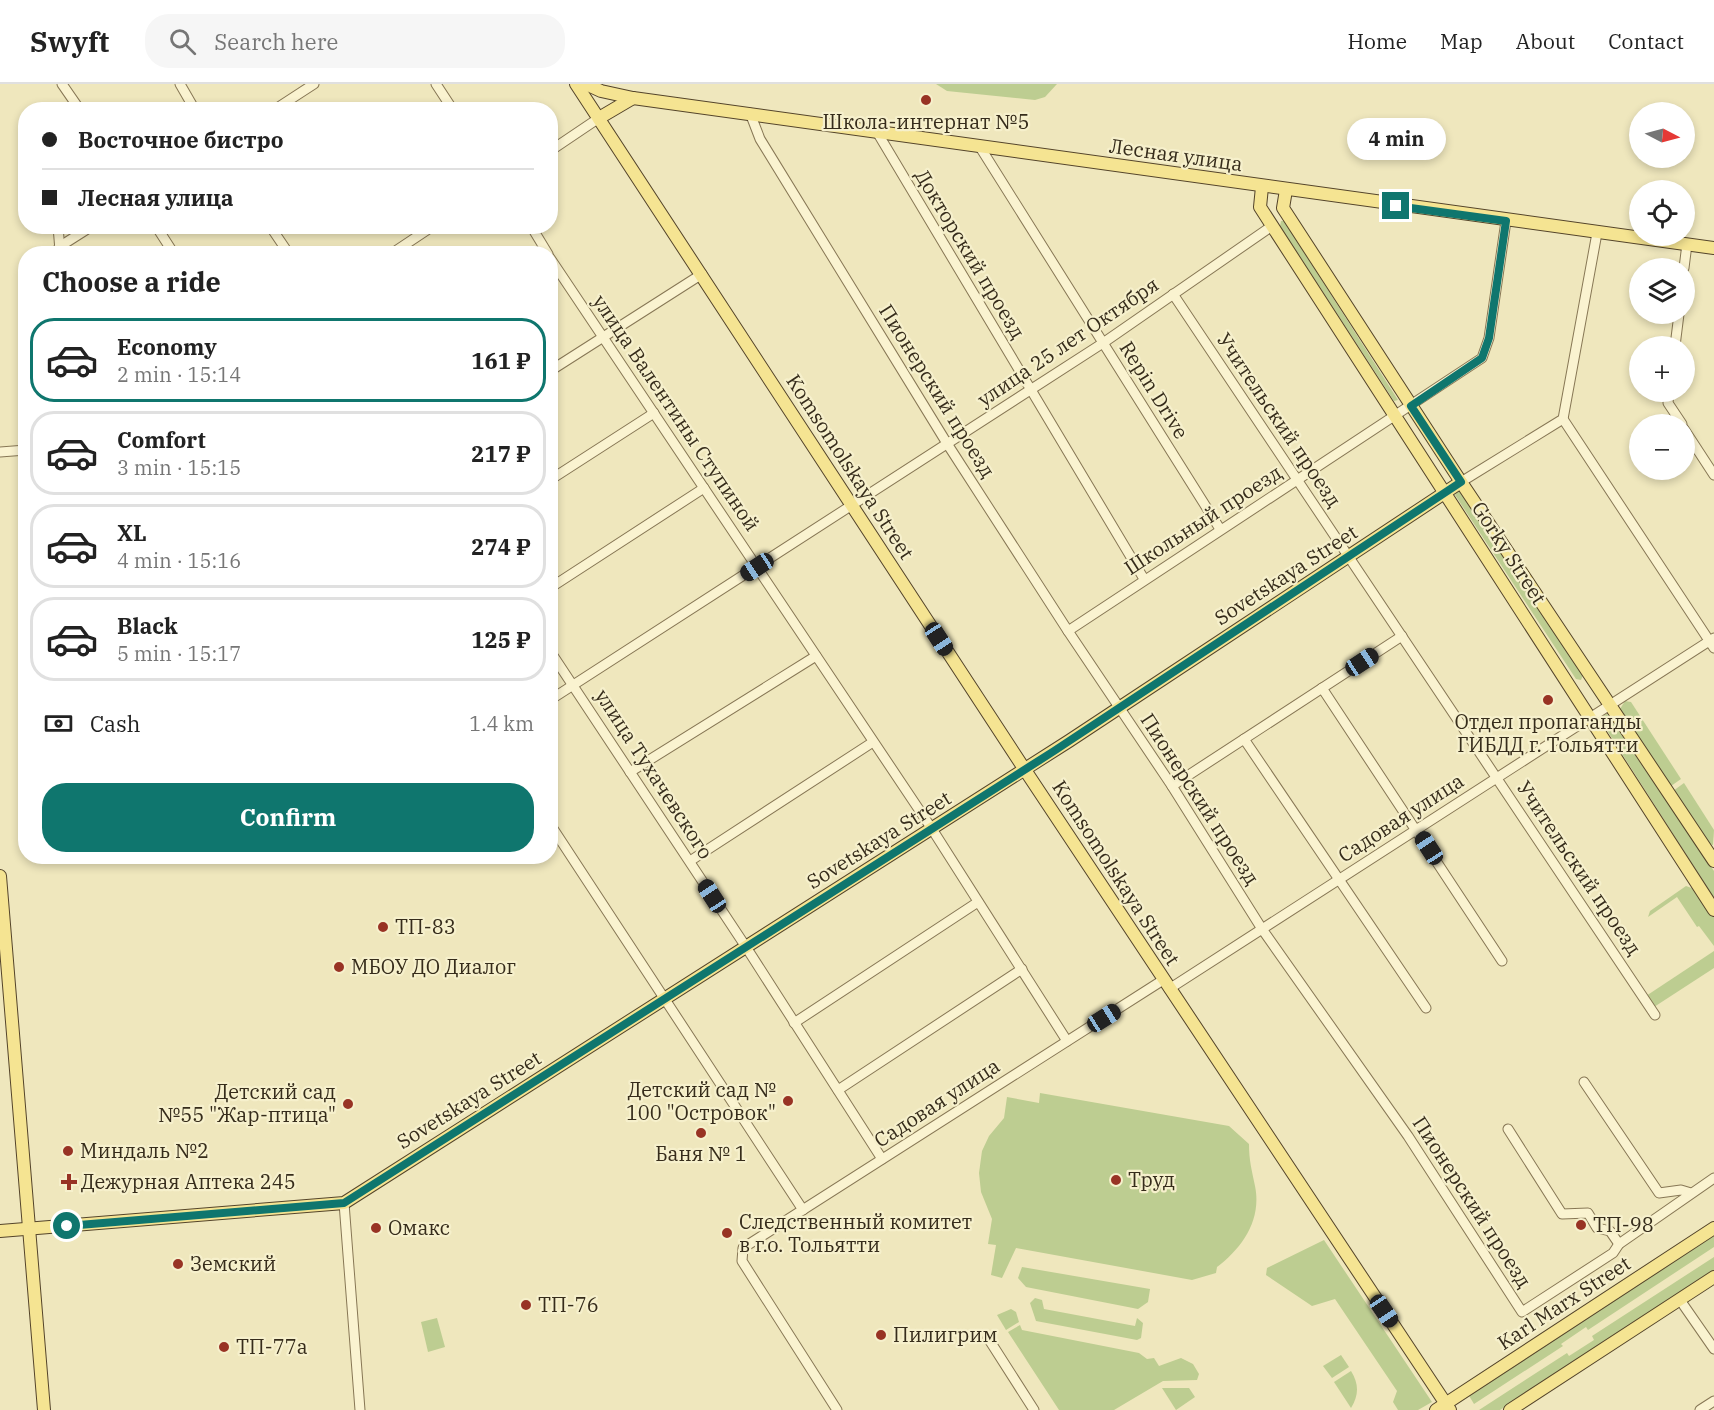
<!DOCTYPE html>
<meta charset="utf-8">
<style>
:root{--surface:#fff;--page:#f6f6f6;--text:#222;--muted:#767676;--line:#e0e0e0;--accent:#0f766e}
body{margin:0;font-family:"IBM Plex Serif",serif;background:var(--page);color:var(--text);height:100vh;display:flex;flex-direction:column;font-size:22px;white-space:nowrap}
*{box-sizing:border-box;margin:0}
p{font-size:20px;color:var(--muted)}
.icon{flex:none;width:33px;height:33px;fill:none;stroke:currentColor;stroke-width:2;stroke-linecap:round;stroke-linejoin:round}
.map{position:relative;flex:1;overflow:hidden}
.details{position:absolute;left:18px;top:162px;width:540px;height:618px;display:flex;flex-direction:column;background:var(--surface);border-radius:24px;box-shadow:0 3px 9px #0003}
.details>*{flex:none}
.banner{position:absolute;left:18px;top:18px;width:540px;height:132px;border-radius:24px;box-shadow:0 3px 9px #0003;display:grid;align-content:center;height:132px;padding:0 24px;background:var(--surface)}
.needle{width:39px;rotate:96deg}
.buttons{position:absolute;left:1629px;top:18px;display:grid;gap:12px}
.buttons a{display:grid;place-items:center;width:66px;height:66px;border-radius:50%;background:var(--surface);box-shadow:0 3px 9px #0003;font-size:30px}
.end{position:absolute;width:27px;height:27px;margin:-14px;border:8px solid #0f766e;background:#fff;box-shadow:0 0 0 3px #fff}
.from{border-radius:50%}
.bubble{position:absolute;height:42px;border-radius:21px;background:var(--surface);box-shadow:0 3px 9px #0003;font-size:20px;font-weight:700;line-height:42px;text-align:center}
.car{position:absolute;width:18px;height:36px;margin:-18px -9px;border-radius:8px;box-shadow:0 0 4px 2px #0007;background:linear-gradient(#222 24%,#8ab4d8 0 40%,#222 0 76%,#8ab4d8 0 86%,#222 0)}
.banner b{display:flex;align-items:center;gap:21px;height:57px;font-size:22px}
.banner b+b{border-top:2px solid var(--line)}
.banner i{width:15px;height:15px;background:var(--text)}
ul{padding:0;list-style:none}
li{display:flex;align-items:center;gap:18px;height:84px;margin:0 12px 9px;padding:0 12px;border:3px solid var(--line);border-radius:24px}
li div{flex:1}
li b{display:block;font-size:22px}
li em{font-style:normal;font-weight:700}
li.active{border-color:var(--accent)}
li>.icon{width:54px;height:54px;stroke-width:1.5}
h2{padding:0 24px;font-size:27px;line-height:72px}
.pay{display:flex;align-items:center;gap:15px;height:66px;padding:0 24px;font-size:22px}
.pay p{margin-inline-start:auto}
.action{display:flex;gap:12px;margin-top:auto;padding:12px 24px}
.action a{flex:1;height:69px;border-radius:24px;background:var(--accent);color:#fff;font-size:24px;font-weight:700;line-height:69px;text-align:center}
header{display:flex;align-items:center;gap:36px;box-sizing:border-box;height:84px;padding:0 30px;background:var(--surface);border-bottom:2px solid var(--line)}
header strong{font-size:28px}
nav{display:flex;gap:33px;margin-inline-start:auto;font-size:21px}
.search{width:420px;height:54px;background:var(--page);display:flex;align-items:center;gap:15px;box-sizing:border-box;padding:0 21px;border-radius:24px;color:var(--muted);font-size:22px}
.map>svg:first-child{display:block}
.green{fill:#bdcd91}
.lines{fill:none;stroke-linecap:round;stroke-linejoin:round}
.minor-casing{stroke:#877755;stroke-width:11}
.major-casing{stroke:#54442a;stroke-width:14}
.minor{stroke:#faf3d0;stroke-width:9}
.major{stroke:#f5e492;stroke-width:12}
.route{stroke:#0f766e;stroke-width:8}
.poi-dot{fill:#983324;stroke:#f6f0cc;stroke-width:2}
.labels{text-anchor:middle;stroke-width:4.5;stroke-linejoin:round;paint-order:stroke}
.poi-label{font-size:20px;fill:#362c1b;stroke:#f6f0cc;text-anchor:start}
.street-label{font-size:20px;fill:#362c1b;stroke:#f6f0cc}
</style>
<header>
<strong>Swyft</strong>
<div class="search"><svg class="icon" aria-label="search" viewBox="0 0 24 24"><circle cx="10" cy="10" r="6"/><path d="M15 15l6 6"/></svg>Search here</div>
<nav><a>Home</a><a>Map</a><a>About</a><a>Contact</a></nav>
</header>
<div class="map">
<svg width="1714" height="1326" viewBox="0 0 1714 1326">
<rect width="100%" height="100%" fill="#efe7bd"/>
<g class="green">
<polygon points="936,0 1057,0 1045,13 1035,16 947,7"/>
<polygon points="1281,137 1284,137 1398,316 1394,317 1280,142"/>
<polygon points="1459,405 1583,591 1581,596 1576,595 1455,411"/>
<polygon points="1625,617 1631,618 1681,695 1671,702 1620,625"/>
<polygon points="1607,630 1714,787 1714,814 1601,637 1603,631"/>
<polygon points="1684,699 1714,746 1713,761 1709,760 1673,707"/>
<polygon points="1686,802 1697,806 1714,833 1714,862 1699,842 1697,843 1677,813 1648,833 1650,827"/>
<polygon points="1714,867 1714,884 1654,923 1646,912"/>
<path d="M1040,1009l189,33 20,18c0,17 3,27 6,42 7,34 -13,62 -38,81l-1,6 -24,7 -176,-32 -14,30 -11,-3 5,-30 -8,-1 4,-25 -11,-27 -2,-19 3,-22 7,-15 15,-18 3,-21 32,6z"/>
<polygon points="1714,1150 1714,1163 1588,1246 1586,1243 1561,1260 1563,1262 1474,1320 1468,1310"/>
<polygon points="1324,1156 1432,1318 1418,1326 1398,1326 1393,1318 1397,1307 1335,1215 1312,1222 1266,1191 1267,1184"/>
<polygon points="1714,1173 1714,1186 1500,1326 1479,1326 1567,1269 1569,1272 1594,1256 1592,1252"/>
<polygon points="1022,1183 1150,1205 1148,1218 1138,1225 1026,1203 1018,1194"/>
<polygon points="1035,1214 1042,1216 1044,1225 1135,1242 1137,1234 1143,1239 1141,1254 1137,1256 1036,1237 1030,1219"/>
<polygon points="1011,1225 1016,1228 1019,1238 1006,1246 997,1231"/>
<polygon points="437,1234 445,1263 428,1268 421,1238"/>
<polygon points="1020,1241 1022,1246 1139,1269 1147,1275 1154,1274 1159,1282 1181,1274 1193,1280 1199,1290 1197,1296 1163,1297 1114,1326 1059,1326 1008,1248"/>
<polygon points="1341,1271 1349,1283 1332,1294 1323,1282"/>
<path d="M1351,1287c8,13 8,24 0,37l-17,-26z"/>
<polygon points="1162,1304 1189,1304 1195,1313 1176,1326"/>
</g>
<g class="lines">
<g class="minor-casing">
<g id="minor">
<polyline points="62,0 80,26"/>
<polyline points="180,0 195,26"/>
<polyline points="436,0 453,26"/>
<polyline points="274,26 314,0"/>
<polyline points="750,29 760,55 948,361 1068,547 1172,702 1262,845 1408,1052 1522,1228 1613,1169 1619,1160 1714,1094"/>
<polyline points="877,48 1144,495"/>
<polyline points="980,63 1220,445"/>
<polyline points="550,67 599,34"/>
<polyline points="58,142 60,167"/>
<polyline points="156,142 174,170"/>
<polyline points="270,142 289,170"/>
<polyline points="531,142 548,170"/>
<polyline points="59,163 92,142"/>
<polyline points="391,170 433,142"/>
<polyline points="550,174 932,745 1067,957"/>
<polyline points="1684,184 1687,160"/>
<polyline points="1173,210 1655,931"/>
<polyline points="1675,262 1679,230"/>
<polyline points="550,287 702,190"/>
<polyline points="1669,308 1668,319 1682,340"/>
<polyline points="1563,335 1714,564"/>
<polyline points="1684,345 1714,391"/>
<polyline points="0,368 26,366"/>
<polyline points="550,396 654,329"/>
<polyline points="1461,398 1563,335 1597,149"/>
<polyline points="550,504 704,404"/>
<polyline points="1068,547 1482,274 1489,254 1506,137"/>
<polyline points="550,567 746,863 882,1075"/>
<polyline points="1322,604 1502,877"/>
<polyline points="550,616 1103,259 1272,142"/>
<polyline points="1244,655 1426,924"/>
<polyline points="630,688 816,572"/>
<polyline points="1172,702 1402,552"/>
<polyline points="550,740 803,1126"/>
<polyline points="690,777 873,658"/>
<polyline points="1169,905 1714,554"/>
<polyline points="794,939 978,818"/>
<polyline points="1584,998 1659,1109 1681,1106 1691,1109"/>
<polyline points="838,1006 1022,885"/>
<polyline points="1508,1045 1562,1130 1588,1129 1597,1144 1610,1147 1619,1160"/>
<polyline points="344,1119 360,1326"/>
<polyline points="1680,1216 1714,1265"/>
<polyline points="988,1254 1034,1326"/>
<polyline points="837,1326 742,1177 743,1164 1163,896"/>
<polyline points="1700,1326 1714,1317"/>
</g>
</g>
<g class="major-casing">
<g id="major">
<polyline points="576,0 1025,686 1450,1326"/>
<polyline points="586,0 601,7 633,14 1714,164"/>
<polyline points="599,34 633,14"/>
<polyline points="1262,103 1260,123 1714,826"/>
<polyline points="1286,106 1283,124 1461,398 1714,777"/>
<polyline points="0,792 44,1326"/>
<polyline points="0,1147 344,1119 1069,657 1461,398"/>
<polyline points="1436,1326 1714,1144"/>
<polyline points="1510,1326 1714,1193"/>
</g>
</g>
<use href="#minor" class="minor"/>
<use href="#major" class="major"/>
</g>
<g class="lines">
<polyline class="route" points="67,1142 344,1119 1054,667 1461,398 1411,322 1482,274 1489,254 1506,137 1396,122"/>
</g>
<g class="poi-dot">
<circle cx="926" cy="16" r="6"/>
<circle cx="1548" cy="616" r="6"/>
<circle cx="383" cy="843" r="6"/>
<circle cx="339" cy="883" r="6"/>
<circle cx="788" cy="1017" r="6"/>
<circle cx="348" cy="1020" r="6"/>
<circle cx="701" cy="1049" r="6"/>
<circle cx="68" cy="1067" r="6"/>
<circle cx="1116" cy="1096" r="6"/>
<path d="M66 1089h6v6h6v6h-6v6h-6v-6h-6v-6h6z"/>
<circle cx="1581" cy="1141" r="6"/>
<circle cx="376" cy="1144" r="6"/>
<circle cx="727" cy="1149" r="6"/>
<circle cx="178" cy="1180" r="6"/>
<circle cx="526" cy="1221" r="6"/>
<circle cx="881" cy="1251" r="6"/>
<circle cx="224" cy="1263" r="6"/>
</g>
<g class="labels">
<g class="poi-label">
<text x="926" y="45" text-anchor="middle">Школа-интернат №5</text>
<text x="1548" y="645" text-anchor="middle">Отдел пропаганды<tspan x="1548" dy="23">ГИБДД г. Тольятти</tspan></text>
<text x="395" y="850">ТП-83</text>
<text x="351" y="890">МБОУ ДО Диалог</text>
<text x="776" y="1013" text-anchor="end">Детский сад №<tspan x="776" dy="23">100 "Островок"</tspan></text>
<text x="336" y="1015" text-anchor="end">Детский сад<tspan x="336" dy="23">№55 "Жар-птица"</tspan></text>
<text x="80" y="1074">Миндаль №2</text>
<text x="701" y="1077" text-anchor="middle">Баня № 1</text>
<text x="1128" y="1103">Труд</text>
<text x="81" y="1105">Дежурная Аптека 245</text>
<text x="739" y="1145">Следственный комитет<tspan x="739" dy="23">в г.о. Тольятти</tspan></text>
<text x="1593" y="1148">ТП-98</text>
<text x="388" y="1151">Омакс</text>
<text x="190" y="1187">Земский</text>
<text x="538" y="1228">ТП-76</text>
<text x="893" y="1258">Пилигрим</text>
<text x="236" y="1270">ТП-77а</text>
</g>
<g class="street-label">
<text transform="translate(1176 71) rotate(8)" y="7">Лесная улица</text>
<text transform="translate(970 170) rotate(59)" y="7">Докторский проезд</text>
<text transform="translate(1068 258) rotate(-34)" y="7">улица 25 лет Октября</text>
<text transform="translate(1154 306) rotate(58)" y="7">Repin Drive</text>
<text transform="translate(937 307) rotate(58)" y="7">Пионерский проезд</text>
<text transform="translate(676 329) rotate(56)" y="7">улица Валентины Ступиной</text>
<text transform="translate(1279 336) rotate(56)" y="7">Учительский проезд</text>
<text transform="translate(850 383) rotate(57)" y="7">Komsomolskaya Street</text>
<text transform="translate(1203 436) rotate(-33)" y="7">Школьный проезд</text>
<text transform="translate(1509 469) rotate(57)" y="7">Gorky Street</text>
<text transform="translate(1286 491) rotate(-33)" y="7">Sovetskaya Street</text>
<text transform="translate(654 690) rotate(57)" y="7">улица Тухачевского</text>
<text transform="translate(1200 715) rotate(57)" y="7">Пионерский проезд</text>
<text transform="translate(1401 734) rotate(-33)" y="7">Садовая улица</text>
<text transform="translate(879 756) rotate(-32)" y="7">Sovetskaya Street</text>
<text transform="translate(1579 784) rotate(56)" y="7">Учительский проезд</text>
<text transform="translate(1116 789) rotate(57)" y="7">Komsomolskaya Street</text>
<text transform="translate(469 1016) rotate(-32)" y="7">Sovetskaya Street</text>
<text transform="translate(937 1019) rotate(-33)" y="7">Садовая улица</text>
<text transform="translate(1472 1118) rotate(57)" y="7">Пионерский проезд</text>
<text transform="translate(1564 1219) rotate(-33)" y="7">Karl Marx Street</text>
</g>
</g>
</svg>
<div class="buttons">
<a><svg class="needle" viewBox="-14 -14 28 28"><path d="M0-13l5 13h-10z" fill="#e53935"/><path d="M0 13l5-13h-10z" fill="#767676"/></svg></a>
<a><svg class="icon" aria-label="locate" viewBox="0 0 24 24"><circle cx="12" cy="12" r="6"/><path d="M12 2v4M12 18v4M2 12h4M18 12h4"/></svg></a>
<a><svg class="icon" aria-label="layers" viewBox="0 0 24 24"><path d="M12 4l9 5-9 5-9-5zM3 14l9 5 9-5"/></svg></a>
<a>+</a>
<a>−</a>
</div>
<i class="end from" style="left:67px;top:1142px"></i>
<i class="end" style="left:1396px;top:122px"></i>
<div class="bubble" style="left:1347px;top:34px;width:99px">4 min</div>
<i class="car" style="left:757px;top:483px;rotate:237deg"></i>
<i class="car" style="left:939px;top:555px;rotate:147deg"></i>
<i class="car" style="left:1362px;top:578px;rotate:57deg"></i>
<i class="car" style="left:1429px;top:764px;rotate:327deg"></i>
<i class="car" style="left:712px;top:812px;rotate:327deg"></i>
<i class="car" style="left:1104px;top:934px;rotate:58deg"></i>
<i class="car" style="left:1384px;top:1227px;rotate:146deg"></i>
<div class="banner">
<b><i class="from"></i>Восточное бистро</b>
<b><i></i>Лесная улица</b>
</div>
<section class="details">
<h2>Choose a ride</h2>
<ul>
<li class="active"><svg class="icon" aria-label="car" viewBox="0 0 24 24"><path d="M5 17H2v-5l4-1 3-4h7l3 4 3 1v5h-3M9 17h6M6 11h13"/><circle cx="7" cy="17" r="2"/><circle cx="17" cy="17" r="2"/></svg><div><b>Economy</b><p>2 min · 15:14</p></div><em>161 ₽</em></li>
<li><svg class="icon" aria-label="car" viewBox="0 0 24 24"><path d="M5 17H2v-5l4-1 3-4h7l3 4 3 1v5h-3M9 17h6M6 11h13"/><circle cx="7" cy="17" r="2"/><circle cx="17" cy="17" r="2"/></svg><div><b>Comfort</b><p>3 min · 15:15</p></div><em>217 ₽</em></li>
<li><svg class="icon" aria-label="car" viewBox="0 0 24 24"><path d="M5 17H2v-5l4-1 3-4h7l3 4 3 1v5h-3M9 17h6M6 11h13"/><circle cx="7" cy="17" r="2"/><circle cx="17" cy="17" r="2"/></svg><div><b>XL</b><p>4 min · 15:16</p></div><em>274 ₽</em></li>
<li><svg class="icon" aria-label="car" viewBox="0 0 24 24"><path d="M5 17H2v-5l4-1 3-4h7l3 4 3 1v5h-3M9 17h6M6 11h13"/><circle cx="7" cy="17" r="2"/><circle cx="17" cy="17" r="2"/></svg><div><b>Black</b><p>5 min · 15:17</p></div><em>125 ₽</em></li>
</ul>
<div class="pay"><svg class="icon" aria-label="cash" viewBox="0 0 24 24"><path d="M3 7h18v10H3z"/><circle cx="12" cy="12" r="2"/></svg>Cash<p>1.4 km</p></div>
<div class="action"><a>Confirm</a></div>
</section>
</div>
